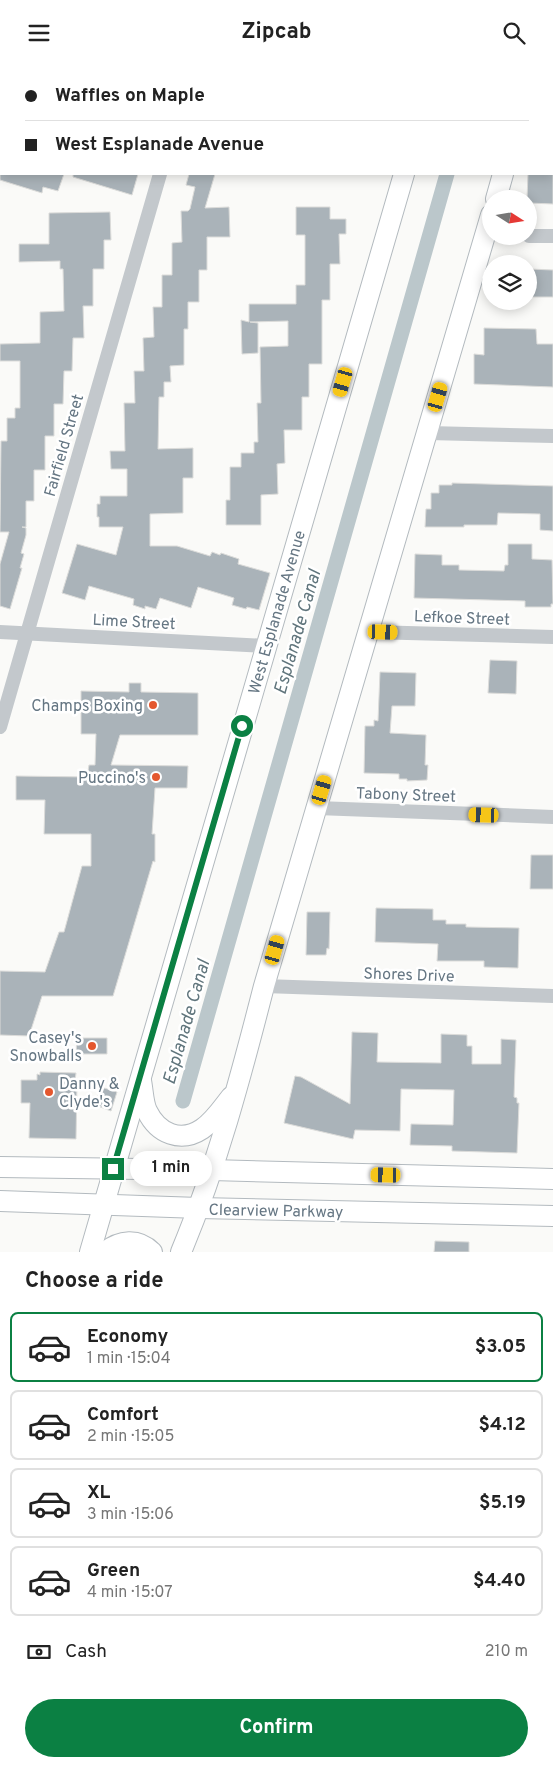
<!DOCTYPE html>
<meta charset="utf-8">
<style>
:root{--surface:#fff;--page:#f6f6f6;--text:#222;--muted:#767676;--line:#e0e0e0;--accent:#0b8043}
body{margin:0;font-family:Overpass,sans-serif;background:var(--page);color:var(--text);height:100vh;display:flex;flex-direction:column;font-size:19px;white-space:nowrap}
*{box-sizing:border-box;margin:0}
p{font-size:16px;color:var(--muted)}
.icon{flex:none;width:28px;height:28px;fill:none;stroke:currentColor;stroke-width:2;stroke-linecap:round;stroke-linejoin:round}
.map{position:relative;height:1187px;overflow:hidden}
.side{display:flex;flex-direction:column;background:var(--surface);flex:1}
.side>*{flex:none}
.banner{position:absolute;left:0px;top:0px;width:554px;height:110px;box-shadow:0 2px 12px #0003;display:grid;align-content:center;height:110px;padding:0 25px;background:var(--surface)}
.needle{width:32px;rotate:102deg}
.buttons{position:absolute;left:482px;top:125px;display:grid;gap:10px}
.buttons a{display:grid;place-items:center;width:55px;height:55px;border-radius:50%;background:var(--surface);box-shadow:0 2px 12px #0003;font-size:25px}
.end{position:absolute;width:22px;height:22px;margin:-11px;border:6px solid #0b8043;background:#fff;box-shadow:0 0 0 2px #fff}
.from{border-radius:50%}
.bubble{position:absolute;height:35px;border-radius:18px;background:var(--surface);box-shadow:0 2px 12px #0003;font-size:16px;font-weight:700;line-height:35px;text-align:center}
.car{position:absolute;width:15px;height:30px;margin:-15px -8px;border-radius:6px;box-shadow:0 0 4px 1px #0007;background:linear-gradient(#f5c518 24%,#345 0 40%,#f5c518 0 76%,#345 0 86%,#f5c518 0)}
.banner b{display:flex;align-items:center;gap:18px;height:48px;font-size:19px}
.banner b+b{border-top:1px solid var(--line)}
.banner i{width:12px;height:12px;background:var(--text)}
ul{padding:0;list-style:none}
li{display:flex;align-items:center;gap:15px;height:70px;margin:0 10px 8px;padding:0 15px;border:2px solid var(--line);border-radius:8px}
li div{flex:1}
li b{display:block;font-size:19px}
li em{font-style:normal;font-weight:700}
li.selected{border-color:var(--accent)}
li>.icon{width:45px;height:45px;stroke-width:1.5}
h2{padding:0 25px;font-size:22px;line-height:60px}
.pay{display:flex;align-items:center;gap:12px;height:55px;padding:0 25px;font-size:19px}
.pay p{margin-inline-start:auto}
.action{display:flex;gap:10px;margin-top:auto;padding:10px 25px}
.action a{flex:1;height:58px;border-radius:30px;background:var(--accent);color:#fff;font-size:20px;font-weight:700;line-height:58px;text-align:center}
header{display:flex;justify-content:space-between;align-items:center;height:65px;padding:0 25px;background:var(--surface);font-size:22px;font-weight:700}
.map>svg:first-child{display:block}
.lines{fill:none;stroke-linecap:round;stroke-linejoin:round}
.canal{stroke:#bbc7cb;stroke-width:15}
.building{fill:#aab3b9;stroke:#dcdcda}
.secondary-casing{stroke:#b3babf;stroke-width:22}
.street{stroke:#c3c8cc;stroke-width:14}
.secondary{stroke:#fff;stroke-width:20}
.route{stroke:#0b8043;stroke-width:6}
.poi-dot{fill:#e4572e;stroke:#fff;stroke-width:2}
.labels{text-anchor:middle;stroke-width:5;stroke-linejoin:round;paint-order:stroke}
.street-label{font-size:16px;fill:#657683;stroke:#fff}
.poi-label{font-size:16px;fill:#657683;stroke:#fff;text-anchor:end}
.water-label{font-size:18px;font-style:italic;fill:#60757c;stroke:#fff}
</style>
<header><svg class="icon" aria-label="menu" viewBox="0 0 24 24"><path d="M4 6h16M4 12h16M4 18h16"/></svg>Zipcab<svg class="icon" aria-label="search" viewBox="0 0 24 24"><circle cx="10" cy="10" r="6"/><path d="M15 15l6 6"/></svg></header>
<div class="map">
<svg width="553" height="1187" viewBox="0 0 553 1187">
<rect width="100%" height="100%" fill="#fafaf8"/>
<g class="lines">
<g class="canal">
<polyline points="478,1 478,0"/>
<polyline points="183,1036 447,109"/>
</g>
</g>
<g class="building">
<polygon points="0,109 64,109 58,126 43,122 42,128 0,115"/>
<polygon points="73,109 138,109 132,130 73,112"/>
<polygon points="189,109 215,109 205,143 229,142 230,172 207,172 207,205 199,205 199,237 188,237 188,264 184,264 184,300 170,301 171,317 164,317 164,332 159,332 158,384 193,383 193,413 183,413 183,448 150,449 150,481 177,481 210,491 212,487 220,490 221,488 239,494 238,499 270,508 259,545 247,542 246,544 232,540 234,533 198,522 191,543 160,533 156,544 145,541 145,544 133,540 134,534 89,521 85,535 62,528 77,479 116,490 123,462 99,462 99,452 97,452 97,439 100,439 100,431 127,431 127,404 111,404 110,386 125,386 124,338 135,338 134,306 144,306 143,273 154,272 153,242 162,242 162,210 172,210 172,178 182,177 181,146 188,146 190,144 195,122 186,120"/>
<polygon points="528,109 553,109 553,139 529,138 529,134 527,134"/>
<polygon points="296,142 330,142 330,154 346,154 346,169 339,169 340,199 330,199 330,235 322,235 322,299 309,299 309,332 302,332 302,365 284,365 285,398 277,399 278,429 261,430 261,460 226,460 226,435 230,435 230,402 241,402 241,388 254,388 254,377 258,377 257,338 261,338 260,282 288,281 288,256 250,257 258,258 258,288 242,289 241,255 249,257 249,239 296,239 296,220 305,220 305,170 296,170"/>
<polygon points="110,147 111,175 104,175 104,204 93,204 93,241 83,241 84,273 73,273 72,306 64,306 63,339 54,339 54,371 45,371 45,405 34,405 34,436 26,436 26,462 22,462 26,463 26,470 21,488 24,489 20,503 22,503 10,544 0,541 0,499 9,467 0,467 1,376 7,376 7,353 15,353 15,343 20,343 20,296 0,296 0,279 40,278 40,247 64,246 63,204 60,204 60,196 19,197 19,179 49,179 49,148"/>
<polygon points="529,204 553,205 553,232 529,232"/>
<polygon points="484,263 536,264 537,279 553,279 553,322 474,319 474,289 484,290"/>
<polygon points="452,418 553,421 553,466 540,465 540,449 498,448 497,460 464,460 464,462 425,462 426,444 431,444 431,428 439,428 439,420 452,420"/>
<polygon points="508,479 532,479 532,494 552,495 553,539 551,539 551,542 525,542 525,536 414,533 415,489 442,490 442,500 459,500 459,505 504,506 505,500 508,500"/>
<polygon points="490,595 517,596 516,629 488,628"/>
<polygon points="380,607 416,608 415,641 392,641 390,668 426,670 425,700 428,700 427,715 407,716 407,714 399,714 399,709 364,708 365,661 374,661 374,655 378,656"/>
<polygon points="129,618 141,618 141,627 198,628 198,670 120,670 111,700 188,701 187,723 155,723 152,769 155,769 155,797 153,796 113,931 42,931 29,971 0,970 0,906 45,907 59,867 64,867 82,801 91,801 91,769 44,769 45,735 16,735 16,711 87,712 89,700 95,700 96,669 81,669 81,626 129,627"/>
<polygon points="531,790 553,790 553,824 530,824"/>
<polygon points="376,843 433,844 433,855 446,855 446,859 466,859 466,862 519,863 518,903 484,902 484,896 437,896 438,879 375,877"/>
<polygon points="307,847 330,847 329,884 327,883 326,890 306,890"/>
<polygon points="352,967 378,968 377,997 441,998 441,969 467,970 467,981 472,981 472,999 501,999 501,974 516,975 514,1032 517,1033 517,1038 519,1038 517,1088 452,1086 452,1081 410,1080 411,1059 453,1060 454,1025 401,1024 400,1066 355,1065 353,1074 284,1058 295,1011 301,1012 350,1039"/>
<polygon points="77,973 107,973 107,989 76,989"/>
<polygon points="40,1007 76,1008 75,1016 77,1016 76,1074 29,1073 30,1038 21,1038 21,1015 37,1015 37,1009 40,1010"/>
<polygon points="101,1022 117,1027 111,1046 95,1040"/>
<polygon points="435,1176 469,1177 469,1187 434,1187"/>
</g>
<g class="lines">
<g class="secondary-casing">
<g id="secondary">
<polyline points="435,1 435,0"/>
<polyline points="535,1 536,0"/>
<polyline points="496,134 503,109"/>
<path d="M141,1016c2,9 2,22 6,30 11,23 34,32 55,18 12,-8 21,-22 29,-32"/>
<polyline points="0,1102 211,1105 553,1114"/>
<polyline points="0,1136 199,1143 553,1151"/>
<polyline points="90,1187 404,109"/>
<path d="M105,1187c15,-12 33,-14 47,0"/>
<path d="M181,1187c36,-86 60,-176 83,-266l227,-771"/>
</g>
</g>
<g class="street">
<polyline points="191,1 191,0"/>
<polyline points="0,22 1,22"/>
<polyline points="529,171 553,171"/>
<polyline points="428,368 553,371"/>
<polyline points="0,567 266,581"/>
<polyline points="370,567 553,572"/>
<polyline points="0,662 160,109"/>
<polyline points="317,743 553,752"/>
<polyline points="264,921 553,931"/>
</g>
<use href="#secondary" class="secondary"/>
</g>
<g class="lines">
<polyline class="route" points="113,1104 242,661"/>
</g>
<g class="poi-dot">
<circle cx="153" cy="640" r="5"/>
<circle cx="156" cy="712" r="5"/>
<circle cx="92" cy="981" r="5"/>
<circle cx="49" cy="1027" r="5"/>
</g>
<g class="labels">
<g class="street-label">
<text transform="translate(63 380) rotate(-74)" y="6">Fairfield Street</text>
<text transform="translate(276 547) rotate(-74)" y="6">West Esplanade Avenue</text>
<text transform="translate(462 552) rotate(2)" y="6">Lefkoe Street</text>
<text transform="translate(134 556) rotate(3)" y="6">Lime Street</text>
<text transform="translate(406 729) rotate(2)" y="6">Tabony Street</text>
<text transform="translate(409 909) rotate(2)" y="6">Shores Drive</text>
<text transform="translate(276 1145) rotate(1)" y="6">Clearview Parkway</text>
</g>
<g class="poi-label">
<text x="143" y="646">Champs Boxing</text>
<text x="146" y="718">Puccino's</text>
<text x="82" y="978">Casey's<tspan x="82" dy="18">Snowballs</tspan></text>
<text x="59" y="1024" text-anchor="start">Danny &amp;<tspan x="59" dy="18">Clyde's</tspan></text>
</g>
<g class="water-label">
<text transform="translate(297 567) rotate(-74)" y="6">Esplanade Canal</text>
<text transform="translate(186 957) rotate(-74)" y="6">Esplanade Canal</text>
</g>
</g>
</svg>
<div class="buttons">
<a><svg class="needle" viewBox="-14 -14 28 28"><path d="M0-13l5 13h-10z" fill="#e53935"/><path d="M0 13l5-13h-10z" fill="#767676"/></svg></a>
<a><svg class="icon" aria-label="layers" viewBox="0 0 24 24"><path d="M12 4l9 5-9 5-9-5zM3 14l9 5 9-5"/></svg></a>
</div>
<i class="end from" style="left:242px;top:661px"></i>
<i class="end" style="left:113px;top:1104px"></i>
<div class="bubble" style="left:130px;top:1086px;width:82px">1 min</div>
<i class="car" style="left:343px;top:317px;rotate:196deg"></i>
<i class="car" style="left:438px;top:332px;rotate:16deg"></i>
<i class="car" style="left:383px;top:567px;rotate:92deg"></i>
<i class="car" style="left:322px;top:725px;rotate:17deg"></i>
<i class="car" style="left:484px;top:750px;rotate:272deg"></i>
<i class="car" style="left:275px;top:885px;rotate:16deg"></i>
<i class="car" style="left:386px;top:1110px;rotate:271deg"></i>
<div class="banner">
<b><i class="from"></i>Waffles on Maple</b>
<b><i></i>West Esplanade Avenue</b>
</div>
</div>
<section class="side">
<h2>Choose a ride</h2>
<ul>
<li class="selected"><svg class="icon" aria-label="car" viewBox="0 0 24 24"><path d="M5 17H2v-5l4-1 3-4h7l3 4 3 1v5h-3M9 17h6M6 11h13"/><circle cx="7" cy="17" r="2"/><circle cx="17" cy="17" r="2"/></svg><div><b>Economy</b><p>1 min · 15:04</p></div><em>$3.05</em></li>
<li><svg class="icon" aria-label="car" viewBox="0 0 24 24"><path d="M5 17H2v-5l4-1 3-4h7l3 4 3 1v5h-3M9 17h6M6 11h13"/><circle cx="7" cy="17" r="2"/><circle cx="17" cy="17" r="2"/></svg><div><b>Comfort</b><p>2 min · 15:05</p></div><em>$4.12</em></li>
<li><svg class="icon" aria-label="car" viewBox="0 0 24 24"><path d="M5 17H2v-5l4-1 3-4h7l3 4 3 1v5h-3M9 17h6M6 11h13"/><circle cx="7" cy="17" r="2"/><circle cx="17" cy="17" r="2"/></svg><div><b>XL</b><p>3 min · 15:06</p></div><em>$5.19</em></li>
<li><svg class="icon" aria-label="car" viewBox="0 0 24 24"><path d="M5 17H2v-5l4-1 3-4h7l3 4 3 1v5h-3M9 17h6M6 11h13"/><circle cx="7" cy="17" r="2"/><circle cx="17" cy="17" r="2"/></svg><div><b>Green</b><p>4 min · 15:07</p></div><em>$4.40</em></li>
</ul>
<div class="pay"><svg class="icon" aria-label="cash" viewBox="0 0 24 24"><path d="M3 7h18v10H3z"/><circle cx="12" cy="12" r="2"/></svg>Cash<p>210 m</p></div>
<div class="action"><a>Confirm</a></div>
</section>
